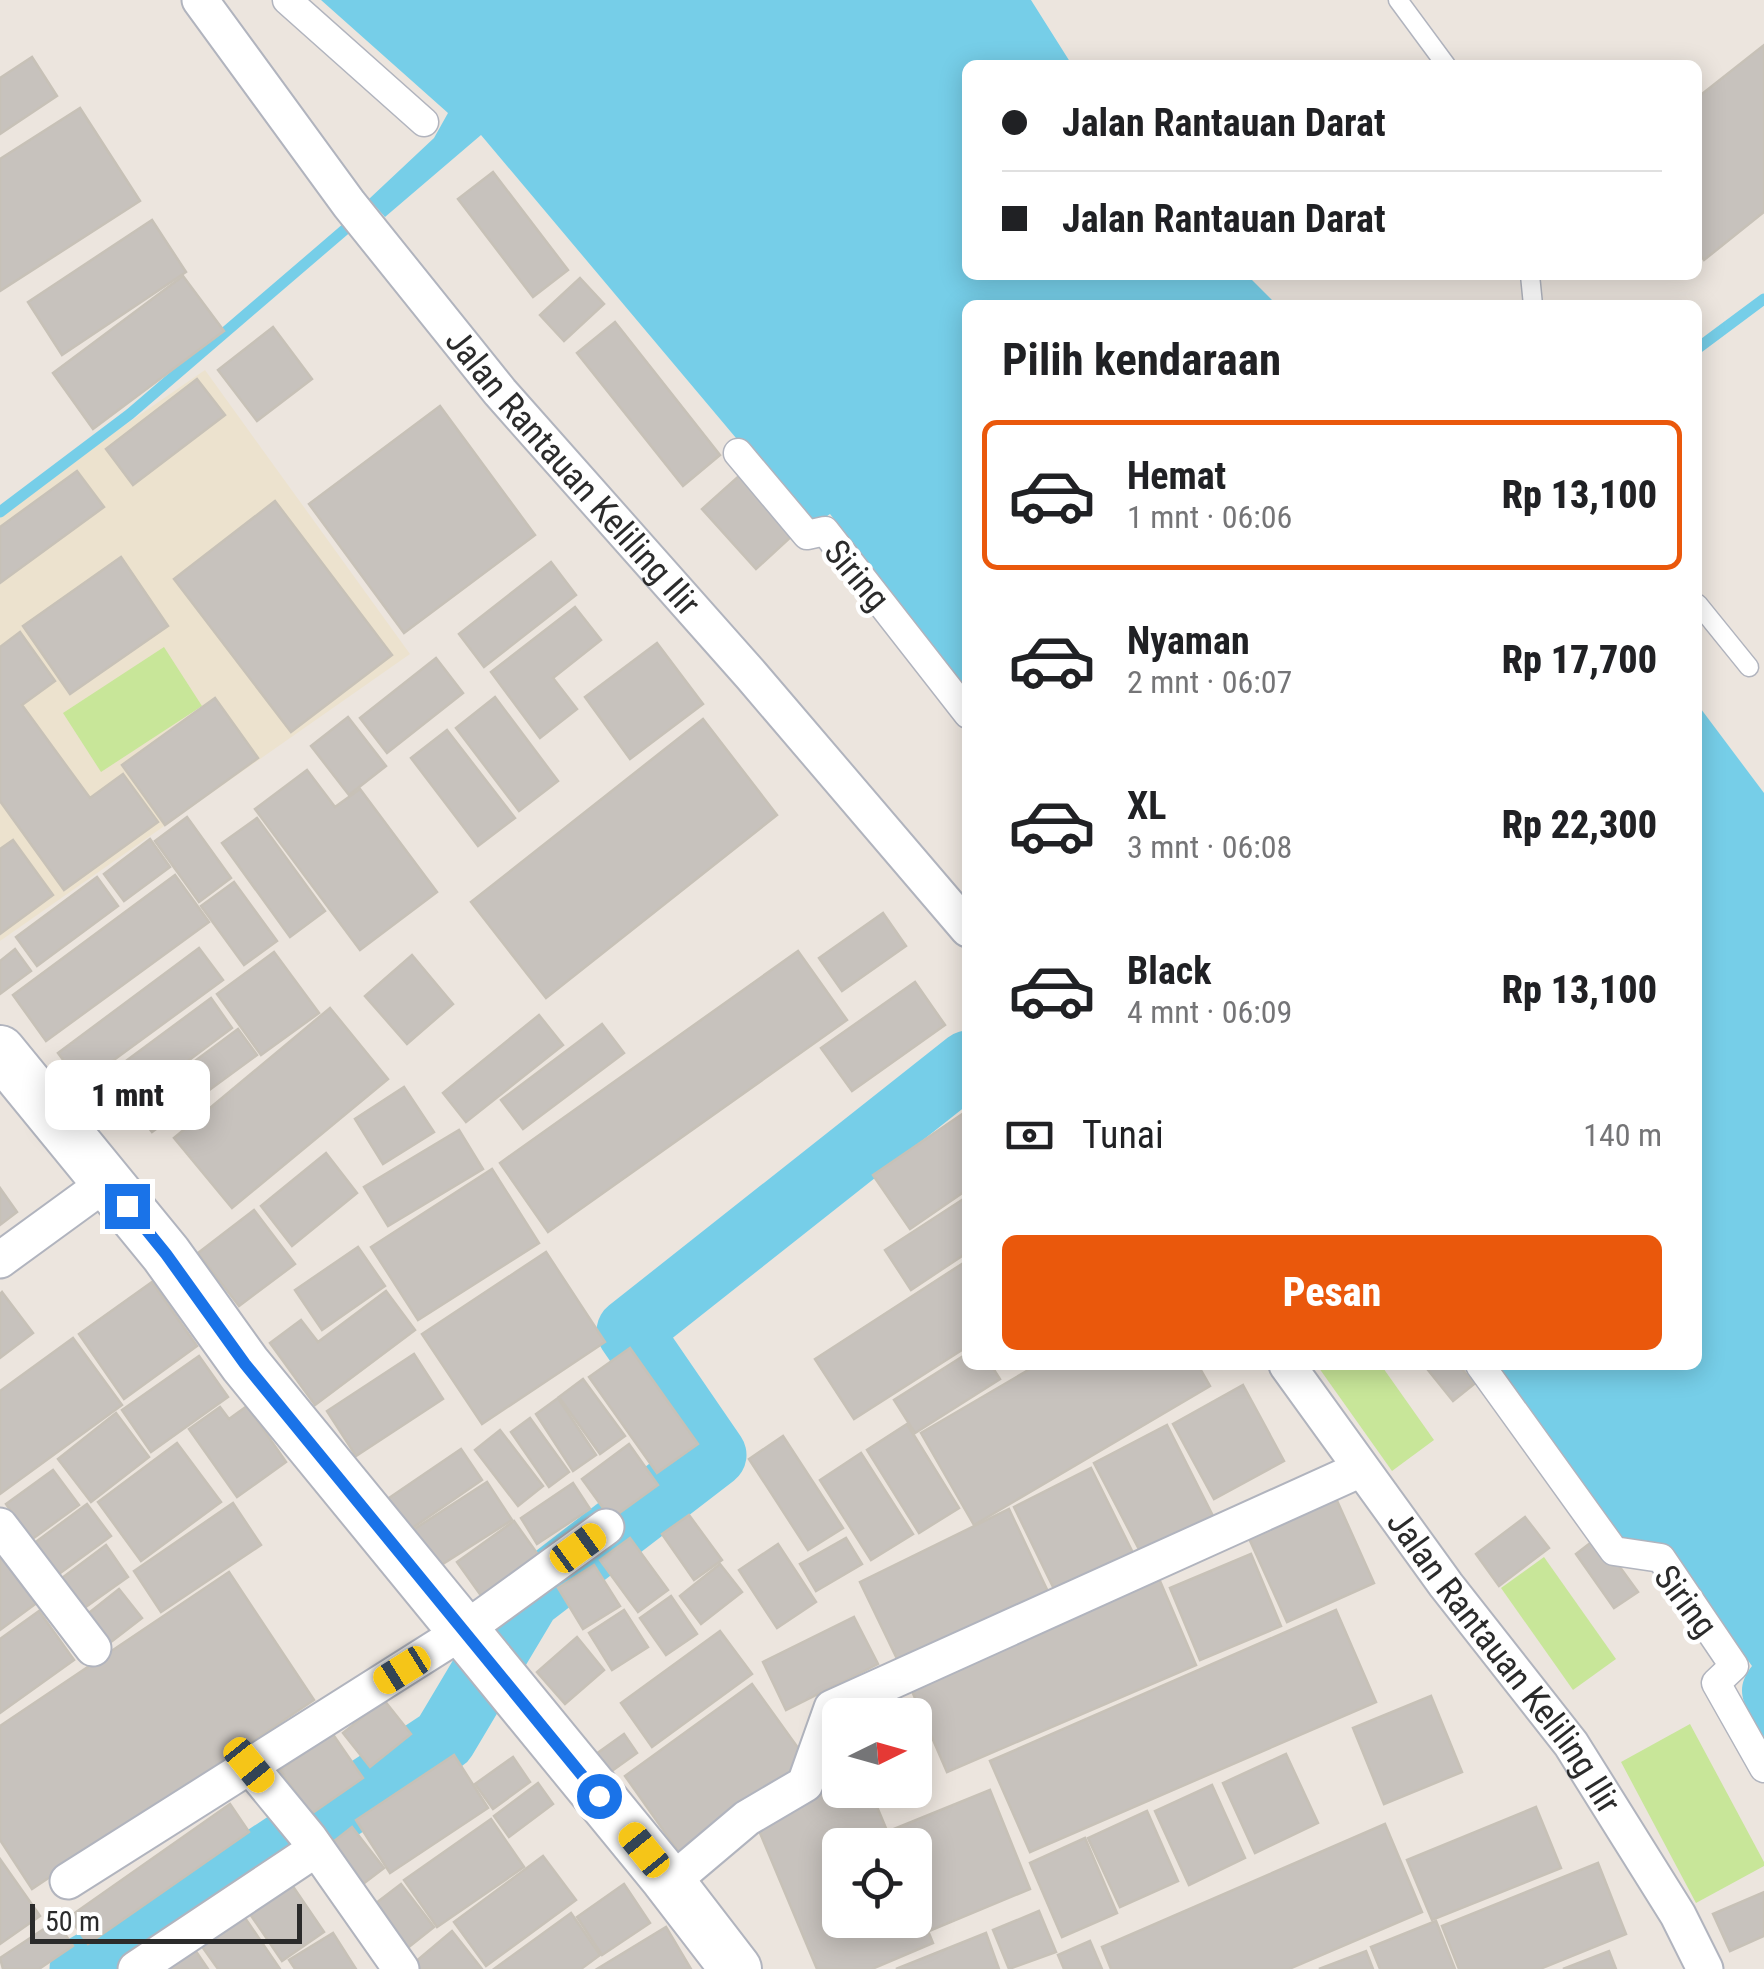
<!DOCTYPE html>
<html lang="id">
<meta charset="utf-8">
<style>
:root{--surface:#fff;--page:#f6f6f6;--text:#202124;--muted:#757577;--line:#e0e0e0;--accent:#ea580c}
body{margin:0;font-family:"Roboto Condensed",sans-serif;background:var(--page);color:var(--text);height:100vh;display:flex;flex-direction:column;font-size:38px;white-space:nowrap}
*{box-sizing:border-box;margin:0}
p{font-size:32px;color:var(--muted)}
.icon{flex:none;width:55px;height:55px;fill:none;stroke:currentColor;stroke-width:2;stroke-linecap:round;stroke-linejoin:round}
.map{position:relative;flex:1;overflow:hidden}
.panel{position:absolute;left:962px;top:300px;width:740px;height:1070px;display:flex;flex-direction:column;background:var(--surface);border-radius:15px;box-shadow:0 5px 25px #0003}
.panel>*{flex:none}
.hud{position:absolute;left:962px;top:60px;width:740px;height:220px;border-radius:15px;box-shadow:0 5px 25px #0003;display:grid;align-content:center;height:220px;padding:0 40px;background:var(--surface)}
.needle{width:65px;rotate:85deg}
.fabs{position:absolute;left:822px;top:1698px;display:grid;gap:20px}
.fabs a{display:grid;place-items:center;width:110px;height:110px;border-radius:15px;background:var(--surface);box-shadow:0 5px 25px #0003;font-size:50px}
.scale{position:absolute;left:30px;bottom:25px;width:272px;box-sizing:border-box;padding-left:10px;border:5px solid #2b2b2b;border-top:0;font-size:28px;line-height:35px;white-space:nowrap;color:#2b2b2b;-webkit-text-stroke:8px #fff;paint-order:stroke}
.end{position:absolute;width:45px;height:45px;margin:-22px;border:12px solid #1a73e8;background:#fff;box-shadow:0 0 0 5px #fff}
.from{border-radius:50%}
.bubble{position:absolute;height:70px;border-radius:15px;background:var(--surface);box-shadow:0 5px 25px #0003;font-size:32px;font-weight:800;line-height:70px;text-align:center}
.car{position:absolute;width:30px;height:60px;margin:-30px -15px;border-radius:12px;box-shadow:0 0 8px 2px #0007;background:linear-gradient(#f5c518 24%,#345 0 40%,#f5c518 0 76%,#345 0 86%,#f5c518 0)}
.hud b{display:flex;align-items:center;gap:35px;height:95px;font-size:38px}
.hud b+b{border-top:2px solid var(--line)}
.hud i{width:25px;height:25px;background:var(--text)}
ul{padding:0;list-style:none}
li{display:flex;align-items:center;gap:30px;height:150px;margin:0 20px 15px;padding:0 20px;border:5px solid transparent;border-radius:15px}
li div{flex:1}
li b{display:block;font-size:38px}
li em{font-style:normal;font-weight:800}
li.selected{border-color:var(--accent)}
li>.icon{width:90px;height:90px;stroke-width:1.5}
h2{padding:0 40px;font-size:45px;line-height:120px}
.pay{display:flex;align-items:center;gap:25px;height:110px;padding:0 40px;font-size:38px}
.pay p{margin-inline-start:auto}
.primary-button{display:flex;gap:20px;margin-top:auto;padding:20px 40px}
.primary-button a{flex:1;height:115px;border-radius:15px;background:var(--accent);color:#fff;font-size:40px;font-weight:800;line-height:115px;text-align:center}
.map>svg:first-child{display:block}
.education{fill:#ece2ce}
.pitch{fill:#c8e699}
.water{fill:#76cee8}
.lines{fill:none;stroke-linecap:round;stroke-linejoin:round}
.stream{stroke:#76cee8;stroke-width:11}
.river{stroke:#76cee8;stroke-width:65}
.building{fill:#c7c2bd;stroke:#c7c1b7;stroke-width:2.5}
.service-casing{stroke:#b1b4be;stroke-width:21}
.pedestrian-casing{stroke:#b1b4be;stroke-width:31}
.minor-casing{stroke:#b1b4be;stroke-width:39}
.secondary-casing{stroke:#b1b4be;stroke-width:54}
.service{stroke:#fff;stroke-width:18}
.pedestrian{stroke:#fff;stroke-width:28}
.minor{stroke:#fff;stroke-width:35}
.secondary{stroke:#fff;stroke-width:50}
.route{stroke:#1a73e8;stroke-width:12}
.labels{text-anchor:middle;stroke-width:9;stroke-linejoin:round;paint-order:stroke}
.street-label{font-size:35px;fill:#2b2b2b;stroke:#fff}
</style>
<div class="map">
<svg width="1764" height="1969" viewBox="0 0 1764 1969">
<rect width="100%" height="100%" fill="#ece5de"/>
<polygon class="education" points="205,370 410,654 0,941 0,511"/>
<g class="pitch">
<polygon points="164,647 202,706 101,772 63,713"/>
<polygon points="1324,1365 1381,1365 1434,1440 1392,1471 1319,1368"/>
<polygon points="1544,1557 1616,1659 1573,1690 1501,1588"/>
<polygon points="1690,1724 1764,1862 1764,1866 1696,1903 1621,1762"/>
</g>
<g class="water">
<polygon points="321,0 1031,0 1072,65 968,65 968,275 1247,275 1277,305 968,305 967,690 830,514 811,527 481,135 385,217 369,199 434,138 448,113"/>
<path d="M1698,705l66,88v944c-15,-27 -34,-43 -12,-71l-85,-118 -45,-8 -125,-175h201z"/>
</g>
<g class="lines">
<g class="stream">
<polyline points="1698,348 1764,299"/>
<polyline points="0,512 130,414 356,220"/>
</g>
<polyline class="river" points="82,1969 198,1902 444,1739 528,1598 714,1455 629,1331 968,1063"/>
</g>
<g class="building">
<polygon points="1764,45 1764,212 1704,260 1698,252 1698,97"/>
<polygon points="32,57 57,96 0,134 0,78"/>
<polygon points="80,108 140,201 0,291 0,159"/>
<polygon points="493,172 568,270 533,297 458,199"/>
<polygon points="152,220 186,272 62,355 28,302"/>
<polygon points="183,276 224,331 93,429 53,373"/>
<polygon points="580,278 604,304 564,341 540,315"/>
<polygon points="615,322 720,455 683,486 577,353"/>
<polygon points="273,327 312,379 257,421 218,370"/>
<polygon points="197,379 225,415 133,485 106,449"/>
<polygon points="440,406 535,535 404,633 309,504"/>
<polygon points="77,471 104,507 0,583 0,527"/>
<polygon points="739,476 793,535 756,569 702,509"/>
<polygon points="275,501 392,655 291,732 174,579"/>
<polygon points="121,557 168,626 70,694 23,626"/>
<polygon points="551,562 576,595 484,667 459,634"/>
<polygon points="575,607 601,640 553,678 577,709 540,738 491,672"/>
<polygon points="20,632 55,681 22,705 90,798 123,774 158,822 64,890 0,801 0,647"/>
<polygon points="657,643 703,704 630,759 585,697"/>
<polygon points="436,658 463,693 387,753 360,718"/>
<polygon points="495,697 558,781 519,811 456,728"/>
<polygon points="215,698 258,758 165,825 122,765"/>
<polygon points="348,717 386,766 349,795 311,746"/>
<polygon points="703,719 777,815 546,998 471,902"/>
<polygon points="447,730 515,818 478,846 411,758"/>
<polygon points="307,770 335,807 360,789 437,892 360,950 255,809"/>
<polygon points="187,817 231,878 199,902 155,841"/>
<polygon points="257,818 325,911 290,937 222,843"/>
<polygon points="150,839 170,867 124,901 104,874"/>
<polygon points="13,840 53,895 0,934 0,849"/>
<polygon points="175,875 209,922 46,1041 13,995"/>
<polygon points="97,877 118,906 37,966 16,937"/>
<polygon points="234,882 277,941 244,965 201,906"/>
<polygon points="883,913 906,946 842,991 819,958"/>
<polygon points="199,948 223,980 81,1084 58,1053"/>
<polygon points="15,949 31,971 0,994 0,961"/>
<polygon points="798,951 847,1020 548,1232 500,1163"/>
<polygon points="274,952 319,1013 261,1055 217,994"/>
<polygon points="412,955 453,1004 407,1044 365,996"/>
<polygon points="915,982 945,1025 852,1091 821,1048"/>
<polygon points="211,998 232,1028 129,1105 107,1075"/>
<polygon points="330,1008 388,1079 232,1208 174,1138"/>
<polygon points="539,1015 563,1045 466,1122 443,1093"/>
<polygon points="602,1024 624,1053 523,1129 501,1100"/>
<polygon points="238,1029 257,1055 152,1132 133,1107"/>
<polygon points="404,1087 434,1132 383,1164 355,1119"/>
<polygon points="968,1110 968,1189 910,1229 873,1175"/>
<polygon points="459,1130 483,1169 388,1226 364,1187"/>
<polygon points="326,1153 357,1193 292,1246 261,1206"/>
<polygon points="492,1169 539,1243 418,1320 371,1247"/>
<polygon points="0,1188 17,1212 0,1225"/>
<polygon points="968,1196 968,1252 911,1290 885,1250"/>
<polygon points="254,1210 295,1264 239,1306 198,1253"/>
<polygon points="358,1247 385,1286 322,1330 295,1290"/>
<polygon points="546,1252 605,1342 482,1424 422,1334"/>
<polygon points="968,1260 968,1346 854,1419 815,1359"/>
<polygon points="152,1282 197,1346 124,1399 79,1334"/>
<polygon points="386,1291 415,1330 315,1405 270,1343 301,1320 318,1342"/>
<polygon points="2,1292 33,1333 0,1358 0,1294"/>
<polygon points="73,1338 122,1405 0,1494 0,1391"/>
<polygon points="630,1348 698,1444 657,1473 589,1377"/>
<polygon points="968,1353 968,1365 991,1365 1000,1379 915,1433 894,1400"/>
<polygon points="414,1354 443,1399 356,1456 327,1411"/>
<polygon points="199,1356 228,1397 151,1452 122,1410"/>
<polygon points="1037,1365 1198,1365 1210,1386 974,1525 921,1433"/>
<polygon points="1424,1365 1459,1365 1474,1384 1453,1401"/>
<polygon points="583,1379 625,1436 600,1454 559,1397"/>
<polygon points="1243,1385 1284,1461 1214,1499 1173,1424"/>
<polygon points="558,1398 596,1455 573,1471 536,1414"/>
<polygon points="247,1406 286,1462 237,1497 189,1429 220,1407 229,1419"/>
<polygon points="116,1413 149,1457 91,1502 58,1459"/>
<polygon points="530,1418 569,1472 549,1487 511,1432"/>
<polygon points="907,1424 959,1508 919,1533 867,1450"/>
<polygon points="1167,1425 1214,1518 1142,1555 1094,1463"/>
<polygon points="500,1430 543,1486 518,1506 475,1450"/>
<polygon points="783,1436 843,1528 808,1550 749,1459"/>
<polygon points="177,1443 221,1502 141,1561 98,1502"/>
<polygon points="629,1444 658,1485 611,1519 582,1479"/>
<polygon points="461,1449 482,1480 408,1531 386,1500"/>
<polygon points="861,1453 913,1534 871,1560 820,1480"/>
<polygon points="1091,1468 1134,1555 1056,1593 1014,1507"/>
<polygon points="53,1470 79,1505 31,1540 6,1504"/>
<polygon points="487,1482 512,1520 438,1567 413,1530"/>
<polygon points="573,1483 590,1509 537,1544 521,1518"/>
<polygon points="1334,1494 1374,1583 1287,1622 1247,1534"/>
<polygon points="233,1503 261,1545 161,1612 134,1571"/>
<polygon points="87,1504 111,1536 52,1579 29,1547"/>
<polygon points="1009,1509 1050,1596 902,1669 860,1582"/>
<polygon points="689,1515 722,1560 694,1580 662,1534"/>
<polygon points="1525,1517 1549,1548 1499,1586 1476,1554"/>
<polygon points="514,1521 539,1556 482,1597 457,1562"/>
<polygon points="1598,1537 1638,1592 1614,1608 1576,1554"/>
<polygon points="630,1538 668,1590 638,1612 600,1560"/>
<polygon points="846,1538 862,1564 816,1591 800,1564"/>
<polygon points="778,1544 816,1602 777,1628 739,1570"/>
<polygon points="106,1545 128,1577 80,1611 58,1581"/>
<polygon points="3,1554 38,1602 0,1630 0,1557"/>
<polygon points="1251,1554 1281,1626 1200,1660 1170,1588"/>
<polygon points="720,1564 742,1592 701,1624 680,1596"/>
<polygon points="594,1565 620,1606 583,1629 558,1588"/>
<polygon points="229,1572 314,1700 32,1889 0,1840 0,1726"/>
<polygon points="1157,1574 1196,1665 947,1772 908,1682"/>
<polygon points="119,1589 142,1618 107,1645 85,1616"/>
<polygon points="671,1596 697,1634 666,1655 640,1618"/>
<polygon points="624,1610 648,1647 612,1670 589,1633"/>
<polygon points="1336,1610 1376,1702 1030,1852 990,1761"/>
<polygon points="39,1611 74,1660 0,1713 0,1639"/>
<polygon points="854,1617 878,1664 786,1710 763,1662"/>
<polygon points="720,1631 752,1674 652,1747 621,1703"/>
<polygon points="577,1637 604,1670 565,1704 537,1672"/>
<polygon points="752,1684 811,1766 683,1858 625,1776"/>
<polygon points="1431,1696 1462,1772 1384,1804 1353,1728"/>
<polygon points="384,1700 411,1734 370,1767 343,1733"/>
<polygon points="332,1733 363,1778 311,1814 280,1770"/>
<polygon points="624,1734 637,1753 602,1778 589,1759"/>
<polygon points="1286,1754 1318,1823 1255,1853 1223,1783"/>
<polygon points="454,1755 488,1808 390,1873 356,1820"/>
<polygon points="513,1757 530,1782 493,1809 475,1784"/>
<polygon points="538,1783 553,1804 509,1837 494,1816"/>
<polygon points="840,1785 840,1790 870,1790 893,1845 840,1845 840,1920 915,1920 915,1899 933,1943 872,1969 817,1969 755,1821"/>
<polygon points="1212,1785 1245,1858 1189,1885 1155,1811"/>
<polygon points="990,1790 1030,1889 929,1931 915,1895 915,1845 895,1845 889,1831"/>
<polygon points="230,1804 249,1832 88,1944 69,1917"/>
<polygon points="1536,1807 1561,1868 1432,1920 1407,1860"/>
<polygon points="1147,1811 1178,1881 1120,1907 1088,1838"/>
<polygon points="491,1819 524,1867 437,1927 404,1880"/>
<polygon points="1385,1824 1422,1912 1289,1969 1111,1969 1102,1947"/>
<polygon points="352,1827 384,1868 359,1887 328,1846"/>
<polygon points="1085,1838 1117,1913 1062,1937 1030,1863"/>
<polygon points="543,1856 576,1900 486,1966 454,1922"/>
<polygon points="0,1859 40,1916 0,1944"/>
<polygon points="1598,1863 1626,1934 1540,1969 1459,1969 1442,1926"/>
<polygon points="401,1884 434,1927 400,1954 367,1910"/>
<polygon points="624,1884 650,1923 602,1955 577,1917"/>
<polygon points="292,1885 324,1932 282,1961 250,1914"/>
<polygon points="1764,1892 1764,1936 1730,1951 1713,1914"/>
<polygon points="1039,1911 1056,1952 1009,1969 993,1930"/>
<polygon points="571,1913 600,1955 581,1969 494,1969"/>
<polygon points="243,1915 280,1969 218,1969 201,1945"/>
<polygon points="56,1921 73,1946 39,1969 3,1969 0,1958"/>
<polygon points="1436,1921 1455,1969 1380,1969 1371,1947"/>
<polygon points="666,1927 691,1969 597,1969"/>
<polygon points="452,1931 482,1969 409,1969 408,1968"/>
<polygon points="333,1933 356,1969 295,1969 289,1960"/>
<polygon points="986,1933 999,1969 896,1969"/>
<polygon points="1090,1941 1102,1969 1064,1969 1058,1955"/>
<polygon points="193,1947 208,1969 168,1969 165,1965"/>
<polygon points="1366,1951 1373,1969 1319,1969"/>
<polygon points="1609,1951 1616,1969 1563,1969"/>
</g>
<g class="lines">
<g class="service-casing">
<g id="service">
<polyline points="1398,0 1446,65"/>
<polyline points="1530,275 1533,305"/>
<polyline points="1698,604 1749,667"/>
</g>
</g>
<g class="pedestrian-casing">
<g id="pedestrian">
<polyline points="287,0 424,122"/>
<polyline points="738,453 807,535 825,531 968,714"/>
<polyline points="1480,1365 1614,1551 1661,1558 1734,1666 1716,1683 1764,1768"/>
</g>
</g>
<g class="minor-casing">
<g id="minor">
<path id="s1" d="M200,0l149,204 151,188 251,283 217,254"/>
<polyline points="0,1260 107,1182"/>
<path id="s2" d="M1287,1365l159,220 125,159 107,171 27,54"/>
<polyline points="0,1526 93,1648"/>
<polyline points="249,1765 309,1838 401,1969"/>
<polyline points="68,1881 463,1631 606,1527"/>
<polyline points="670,1883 747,1818 805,1784 832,1708 1361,1469"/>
<polyline points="136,1969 316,1849"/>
</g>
</g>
<g class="secondary-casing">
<polyline id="secondary" points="0,1051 166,1254 245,1364 666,1878 736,1969"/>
</g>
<use href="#service" class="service"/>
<use href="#pedestrian" class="pedestrian"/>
<use href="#minor" class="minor"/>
<use href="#secondary" class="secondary"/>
</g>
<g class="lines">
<polyline class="route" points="127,1206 166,1254 245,1364 599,1796"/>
</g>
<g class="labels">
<g class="street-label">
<text dy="12" stroke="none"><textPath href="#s1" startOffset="602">Jalan Rantauan Keliling Ilir</textPath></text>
<text transform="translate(857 575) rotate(50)" y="12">Siring</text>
<text transform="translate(1686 1601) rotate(53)" y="12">Siring</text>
<text dy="12" stroke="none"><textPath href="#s2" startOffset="368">Jalan Rantauan Keliling Ilir</textPath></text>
</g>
</g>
</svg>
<div class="fabs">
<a><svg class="needle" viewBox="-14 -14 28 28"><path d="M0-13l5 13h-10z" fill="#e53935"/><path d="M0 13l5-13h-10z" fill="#757577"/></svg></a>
<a><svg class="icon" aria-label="locate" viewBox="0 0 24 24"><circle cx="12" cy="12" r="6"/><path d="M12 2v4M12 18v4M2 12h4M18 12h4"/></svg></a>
</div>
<div class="scale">50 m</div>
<i class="end from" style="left:599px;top:1796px"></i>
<i class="end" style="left:127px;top:1206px"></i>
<div class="bubble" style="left:45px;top:1060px;width:165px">1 mnt</div>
<i class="car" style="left:578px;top:1548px;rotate:54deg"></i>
<i class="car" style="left:402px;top:1670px;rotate:238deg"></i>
<i class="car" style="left:249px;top:1765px;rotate:141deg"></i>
<i class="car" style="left:644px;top:1850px;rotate:321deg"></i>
<div class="hud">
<b><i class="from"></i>Jalan Rantauan Darat</b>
<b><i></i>Jalan Rantauan Darat</b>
</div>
<section class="panel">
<h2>Pilih kendaraan</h2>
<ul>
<li class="selected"><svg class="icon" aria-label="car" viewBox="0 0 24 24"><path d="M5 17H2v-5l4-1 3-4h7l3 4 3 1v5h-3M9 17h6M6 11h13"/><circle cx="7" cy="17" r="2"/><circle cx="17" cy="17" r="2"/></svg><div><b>Hemat</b><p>1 mnt · 06:06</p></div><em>Rp 13,100</em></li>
<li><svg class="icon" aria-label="car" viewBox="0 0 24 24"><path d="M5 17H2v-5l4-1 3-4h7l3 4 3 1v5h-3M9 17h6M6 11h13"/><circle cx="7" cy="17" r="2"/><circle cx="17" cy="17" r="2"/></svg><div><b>Nyaman</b><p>2 mnt · 06:07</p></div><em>Rp 17,700</em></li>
<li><svg class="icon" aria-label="car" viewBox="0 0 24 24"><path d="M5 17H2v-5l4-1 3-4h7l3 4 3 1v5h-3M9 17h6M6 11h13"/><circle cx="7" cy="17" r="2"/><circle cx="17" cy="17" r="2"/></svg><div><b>XL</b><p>3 mnt · 06:08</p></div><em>Rp 22,300</em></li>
<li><svg class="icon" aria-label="car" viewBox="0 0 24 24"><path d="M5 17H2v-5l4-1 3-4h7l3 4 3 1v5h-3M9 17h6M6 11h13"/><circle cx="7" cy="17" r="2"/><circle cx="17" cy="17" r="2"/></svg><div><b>Black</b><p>4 mnt · 06:09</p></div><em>Rp 13,100</em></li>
</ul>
<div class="pay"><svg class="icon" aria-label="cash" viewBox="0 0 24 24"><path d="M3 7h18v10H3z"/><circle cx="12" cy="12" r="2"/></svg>Tunai<p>140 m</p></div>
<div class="primary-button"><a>Pesan</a></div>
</section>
</div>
